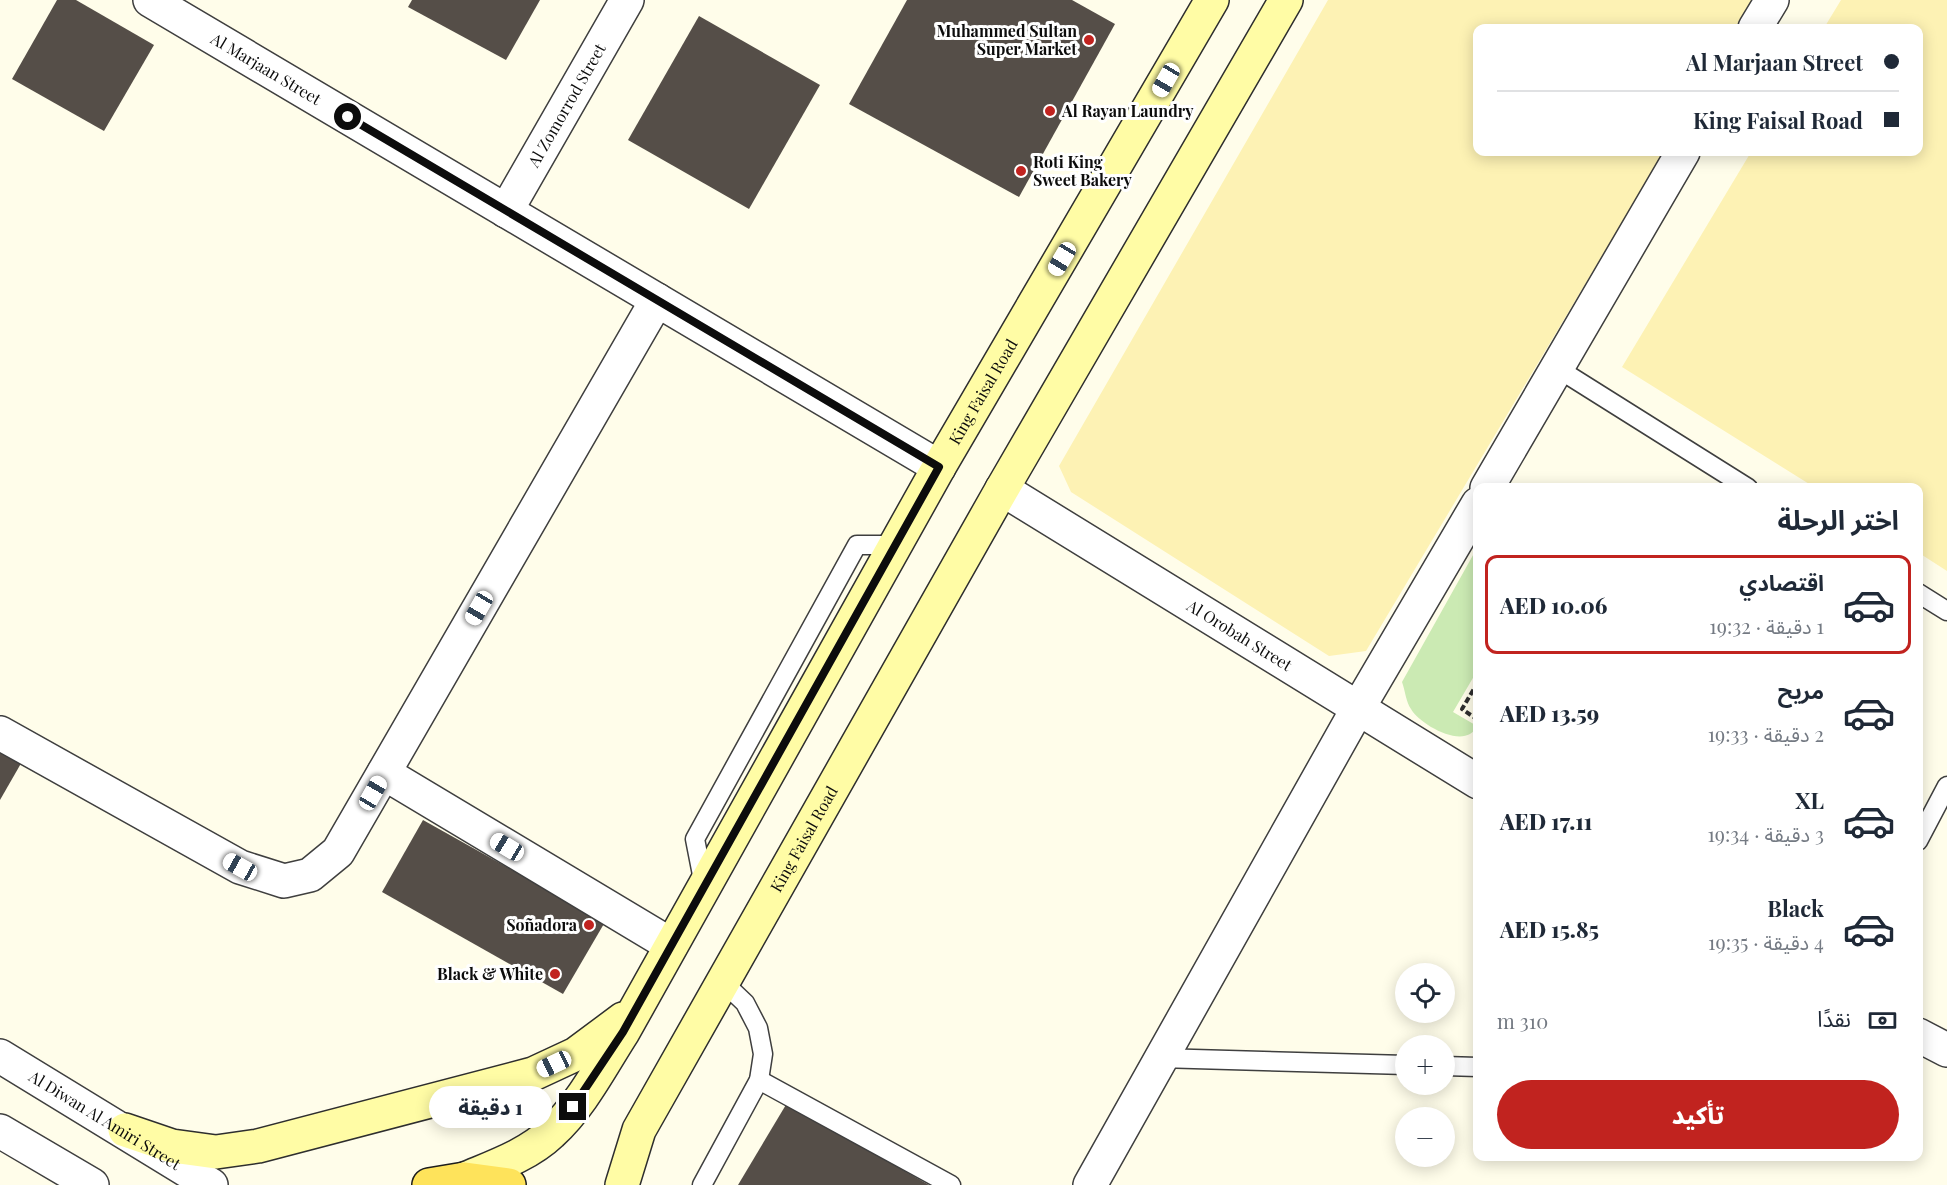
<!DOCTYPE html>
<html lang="ar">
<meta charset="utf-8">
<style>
:root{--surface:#fff;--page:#f2f2f3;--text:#1f2937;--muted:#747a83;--line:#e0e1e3;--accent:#c1231f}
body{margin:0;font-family:"Playfair Display","Noto Sans Arabic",serif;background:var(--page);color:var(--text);direction:rtl;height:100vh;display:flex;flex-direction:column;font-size:22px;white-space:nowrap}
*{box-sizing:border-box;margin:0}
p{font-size:20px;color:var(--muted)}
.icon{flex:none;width:33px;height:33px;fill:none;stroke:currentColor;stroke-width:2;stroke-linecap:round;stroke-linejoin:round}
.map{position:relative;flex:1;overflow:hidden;direction:ltr}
.details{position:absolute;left:1473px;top:483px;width:450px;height:678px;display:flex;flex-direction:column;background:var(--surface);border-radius:12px;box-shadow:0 3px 15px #0003;direction:rtl}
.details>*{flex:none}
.guide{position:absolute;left:1473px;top:24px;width:450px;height:132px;border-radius:12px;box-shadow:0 3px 15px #0003;direction:rtl;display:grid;align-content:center;height:132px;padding:0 24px;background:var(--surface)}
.controls{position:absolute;left:1395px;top:963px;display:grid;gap:12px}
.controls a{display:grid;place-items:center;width:60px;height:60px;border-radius:50%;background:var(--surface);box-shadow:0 3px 15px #0003;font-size:30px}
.end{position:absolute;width:27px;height:27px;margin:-14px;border:8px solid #0c0c0c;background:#fff;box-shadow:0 0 0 3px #fff}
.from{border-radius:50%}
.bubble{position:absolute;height:42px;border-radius:21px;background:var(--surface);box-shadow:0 3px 15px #0003;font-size:20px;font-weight:800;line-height:42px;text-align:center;direction:rtl}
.car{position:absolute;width:18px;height:36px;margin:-18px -9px;border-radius:8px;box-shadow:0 0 4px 2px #0007;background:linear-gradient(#fff 24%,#345 0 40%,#fff 0 76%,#345 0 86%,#fff 0)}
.guide b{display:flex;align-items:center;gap:21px;height:57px;font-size:22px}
.guide b+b{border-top:2px solid var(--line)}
.guide i{width:15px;height:15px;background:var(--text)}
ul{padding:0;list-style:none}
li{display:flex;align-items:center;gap:18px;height:99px;margin:0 12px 9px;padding:0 12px;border:3px solid transparent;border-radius:12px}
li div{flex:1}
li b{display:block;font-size:22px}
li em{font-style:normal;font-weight:800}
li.active{border-color:var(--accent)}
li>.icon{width:54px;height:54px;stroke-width:1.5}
h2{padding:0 24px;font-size:27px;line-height:72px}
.pay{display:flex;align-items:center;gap:15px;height:66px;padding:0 24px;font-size:22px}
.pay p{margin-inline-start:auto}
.primary-button{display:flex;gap:12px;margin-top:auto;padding:12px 24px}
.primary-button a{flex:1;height:69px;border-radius:36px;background:var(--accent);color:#fff;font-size:24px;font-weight:800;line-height:69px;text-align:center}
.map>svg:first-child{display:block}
.green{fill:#cbeab3}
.sand{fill:#fdf2b4}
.building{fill:#554e48}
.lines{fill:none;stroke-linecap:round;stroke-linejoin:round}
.service-casing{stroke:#3f3f3f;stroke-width:21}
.minor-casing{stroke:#3f3f3f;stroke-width:36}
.tertiary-casing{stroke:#3f3f3f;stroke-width:36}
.secondary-casing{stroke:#2e2e2e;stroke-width:36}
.primary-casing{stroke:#1d1d1d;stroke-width:36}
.path{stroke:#2e2e2e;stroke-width:4;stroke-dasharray:6 3;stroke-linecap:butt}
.service{stroke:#fff;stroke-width:18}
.minor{stroke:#fff;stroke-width:33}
.tertiary{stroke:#fff;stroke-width:33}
.secondary{stroke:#fffca5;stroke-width:33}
.primary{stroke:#fee35b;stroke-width:33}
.route{stroke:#0c0c0c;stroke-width:8}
.poi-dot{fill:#c1231f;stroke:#fff;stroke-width:2}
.labels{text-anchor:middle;stroke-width:6;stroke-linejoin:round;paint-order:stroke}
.poi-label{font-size:16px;font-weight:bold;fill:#0c0c0c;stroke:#fff;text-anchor:end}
.street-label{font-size:16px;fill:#0c0c0c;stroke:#fff}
</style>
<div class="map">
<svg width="1947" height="1185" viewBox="0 0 1947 1185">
<rect width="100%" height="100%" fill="#fffdea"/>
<path class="green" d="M1477,548v123l-24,41 24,14c-11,25 -57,-1 -66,-17 -5,-7 -6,-19 -9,-27z"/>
<g class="sand">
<polygon points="1328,0 1752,0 1735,28 1478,28 1478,152 1664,152 1366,651 1329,656 1071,492 1059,466"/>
<polygon points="1841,0 1947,0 1947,571 1919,553 1918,488 1814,487 1622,367 1751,152 1918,152 1918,28 1824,28"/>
</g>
<g class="building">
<polygon points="57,0 76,0 154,45 104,131 12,79"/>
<polygon points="412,0 540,0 506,60 408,7"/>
<polygon points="907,0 1072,0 1115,24 1019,197 849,104"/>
<polygon points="699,16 820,85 749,209 628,140"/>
<polygon points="0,738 27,753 0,800"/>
<polygon points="423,820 605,922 563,994 382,892"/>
<polygon points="787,1103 929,1185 738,1185"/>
</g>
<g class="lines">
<g class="service-casing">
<g id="service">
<polyline points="1557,368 1748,488"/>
<polyline points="1918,593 1947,611"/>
<polyline points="1918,841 1947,786"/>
<polyline points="704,885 695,839 857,545 896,545"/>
<polyline points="1159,1058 1406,1065"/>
<polyline points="1444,1066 1478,1067"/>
<polyline points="759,1080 951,1185"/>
<polyline points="702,1185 759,1080 763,1054 758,1028 745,1003 724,983"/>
</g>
</g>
<g class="minor-casing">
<g id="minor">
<path id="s1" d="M150,0l789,467"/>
<polyline points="1755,28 1772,0"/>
<path id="s2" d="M506,211l121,-211"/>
<polyline points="1487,488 1683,152"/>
<polyline points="0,733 240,867 284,881 310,875 338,852 657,300"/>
<polyline points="384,773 671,945"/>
<polyline points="1090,1185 1357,710 1478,504"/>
</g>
</g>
<g class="tertiary-casing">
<g id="tertiary">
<path id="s3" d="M1002,489l476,293"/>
<polyline points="1918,1035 1947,1050"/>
<path id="s4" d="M0,1056l211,129"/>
<polyline points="0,1131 92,1185"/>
</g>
</g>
<g class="secondary-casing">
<g id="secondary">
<polyline points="125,1130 172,1146 216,1152 258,1146 533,1074 576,1054 623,1019"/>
<path id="s5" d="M465,1179c28,-12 63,-24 86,-46 30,-27 50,-67 72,-101l316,-565 273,-467"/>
<path id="s6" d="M622,1185l17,-55 363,-641 284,-489"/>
</g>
</g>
<g class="primary-casing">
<polyline id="primary" points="429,1185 465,1179 509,1185"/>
</g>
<polyline class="path" points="1478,682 1462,709 1478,720"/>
<use href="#service" class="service"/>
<use href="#minor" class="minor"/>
<use href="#tertiary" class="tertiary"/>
<use href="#secondary" class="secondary"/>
<use href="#primary" class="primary"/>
</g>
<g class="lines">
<polyline class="route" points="348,117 939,467 623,1032 573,1107"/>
</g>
<g class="poi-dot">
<circle cx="1089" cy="40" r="6"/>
<circle cx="1050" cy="111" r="6"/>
<circle cx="1021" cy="171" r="6"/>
<circle cx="589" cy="925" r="6"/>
<circle cx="555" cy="974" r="6"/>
</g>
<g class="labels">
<g class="poi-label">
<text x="1077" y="37">Muhammed Sultan<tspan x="1077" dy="18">Super Market</tspan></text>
<text x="1062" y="117" text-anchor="start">Al Rayan Laundry</text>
<text x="1033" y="168" text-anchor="start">Roti King<tspan x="1033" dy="18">Sweet Bakery</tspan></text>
<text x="577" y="931">Soñadora</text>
<text x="543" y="980">Black &amp; White</text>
</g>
<g class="street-label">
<text dy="6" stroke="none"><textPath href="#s1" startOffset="135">Al Marjaan Street</textPath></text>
<text dy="6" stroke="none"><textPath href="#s2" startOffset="122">Al Zomorrod Street</textPath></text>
<text dy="6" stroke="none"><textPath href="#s5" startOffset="957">King Faisal Road</textPath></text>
<text dy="6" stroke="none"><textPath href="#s3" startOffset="279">Al Orobah Street</textPath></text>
<text dy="6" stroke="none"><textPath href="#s6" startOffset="392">King Faisal Road</textPath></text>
<text dy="6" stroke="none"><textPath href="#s4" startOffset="123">Al Diwan Al Amiri Street</textPath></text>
</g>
</g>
</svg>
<div class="controls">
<a><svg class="icon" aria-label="locate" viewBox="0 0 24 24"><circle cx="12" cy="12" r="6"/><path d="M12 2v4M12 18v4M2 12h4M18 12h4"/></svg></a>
<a>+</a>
<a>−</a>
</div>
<i class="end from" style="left:348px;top:117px"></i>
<i class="end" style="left:573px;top:1107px"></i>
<div class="bubble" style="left:429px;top:1086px;width:123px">1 دقيقة</div>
<i class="car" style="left:1166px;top:80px;rotate:210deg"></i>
<i class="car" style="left:1062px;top:259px;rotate:211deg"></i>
<i class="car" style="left:479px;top:608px;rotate:210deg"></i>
<i class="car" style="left:373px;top:793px;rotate:30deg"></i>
<i class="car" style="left:507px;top:847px;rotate:301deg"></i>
<i class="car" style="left:240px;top:867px;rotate:299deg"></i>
<i class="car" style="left:554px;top:1064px;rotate:245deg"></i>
<div class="guide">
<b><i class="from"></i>Al Marjaan Street</b>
<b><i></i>King Faisal Road</b>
</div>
<section class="details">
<h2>اختر الرحلة</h2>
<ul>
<li class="active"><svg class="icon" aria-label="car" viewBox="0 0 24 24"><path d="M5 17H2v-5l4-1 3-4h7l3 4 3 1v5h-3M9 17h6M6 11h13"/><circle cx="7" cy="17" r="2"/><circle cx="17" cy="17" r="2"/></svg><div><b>اقتصادي</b><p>1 دقيقة · 19:32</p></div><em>AED 10.06</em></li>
<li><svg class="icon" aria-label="car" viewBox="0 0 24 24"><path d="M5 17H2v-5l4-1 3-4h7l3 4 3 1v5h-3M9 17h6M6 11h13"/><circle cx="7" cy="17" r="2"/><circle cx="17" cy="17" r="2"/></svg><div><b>مريح</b><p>2 دقيقة · 19:33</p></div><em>AED 13.59</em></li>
<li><svg class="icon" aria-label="car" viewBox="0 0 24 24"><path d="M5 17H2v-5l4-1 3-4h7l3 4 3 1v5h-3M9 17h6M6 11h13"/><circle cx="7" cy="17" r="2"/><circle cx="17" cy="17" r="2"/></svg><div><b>XL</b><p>3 دقيقة · 19:34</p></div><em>AED 17.11</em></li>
<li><svg class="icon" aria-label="car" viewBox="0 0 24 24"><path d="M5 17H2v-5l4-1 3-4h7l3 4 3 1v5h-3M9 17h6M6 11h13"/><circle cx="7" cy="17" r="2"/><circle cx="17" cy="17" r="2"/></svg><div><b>Black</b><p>4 دقيقة · 19:35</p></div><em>AED 15.85</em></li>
</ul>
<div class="pay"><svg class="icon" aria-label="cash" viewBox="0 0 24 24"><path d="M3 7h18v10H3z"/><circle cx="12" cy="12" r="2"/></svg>نقدًا<p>310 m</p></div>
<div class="primary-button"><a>تأكيد</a></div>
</section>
</div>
